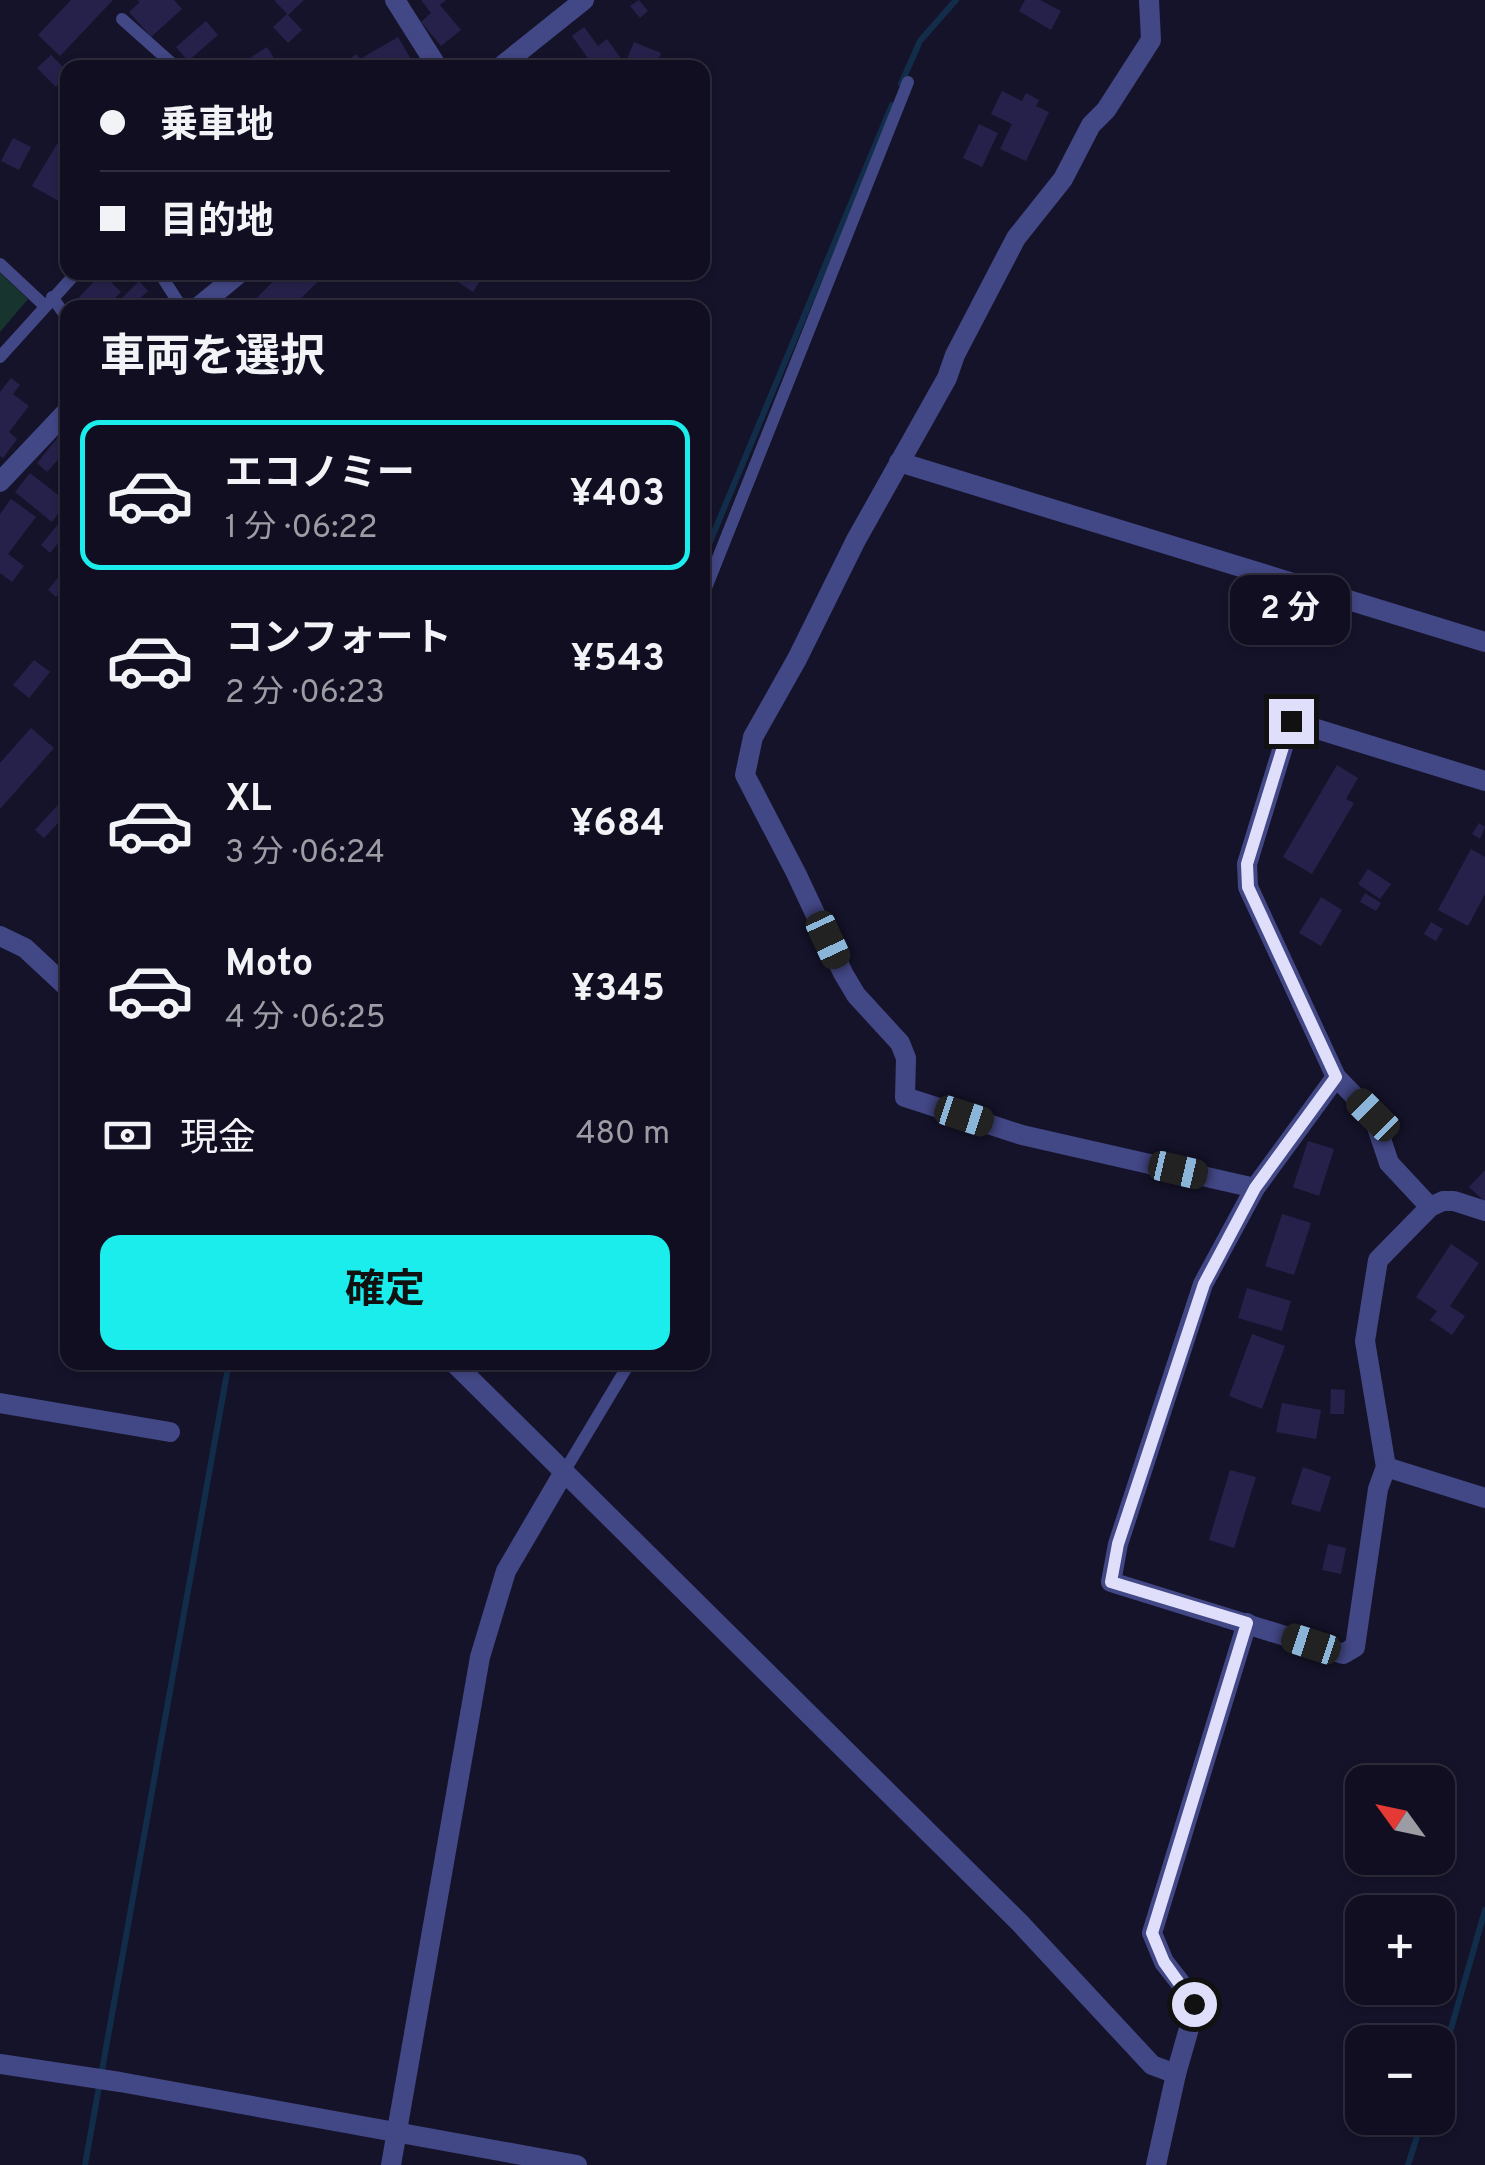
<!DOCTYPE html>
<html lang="ja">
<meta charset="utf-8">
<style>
:root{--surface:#100e20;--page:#1e1c2d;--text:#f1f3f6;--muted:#9c9ca5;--line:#302e3e;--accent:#1aedeb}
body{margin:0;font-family:Overpass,"Noto Sans JP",sans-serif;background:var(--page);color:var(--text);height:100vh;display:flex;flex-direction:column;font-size:38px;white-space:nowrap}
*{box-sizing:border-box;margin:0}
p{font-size:32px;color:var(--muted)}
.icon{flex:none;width:55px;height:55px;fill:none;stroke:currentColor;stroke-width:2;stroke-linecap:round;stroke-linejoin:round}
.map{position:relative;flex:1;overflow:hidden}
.drawer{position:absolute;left:60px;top:300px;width:650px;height:1070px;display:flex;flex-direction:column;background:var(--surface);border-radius:20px;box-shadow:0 2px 8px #0004,0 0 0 2px var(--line)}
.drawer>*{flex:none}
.top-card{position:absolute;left:60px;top:60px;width:650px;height:220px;border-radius:20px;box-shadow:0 2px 8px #0004,0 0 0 2px var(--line);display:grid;align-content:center;height:220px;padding:0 40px;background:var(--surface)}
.needle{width:65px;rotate:303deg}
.fabs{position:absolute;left:1345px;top:1765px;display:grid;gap:20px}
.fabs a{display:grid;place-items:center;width:110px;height:110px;border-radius:20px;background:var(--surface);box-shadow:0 2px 8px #0004,0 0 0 2px var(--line);font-size:50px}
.end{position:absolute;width:45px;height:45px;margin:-22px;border:12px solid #dfdffc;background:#111;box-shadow:0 0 0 5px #111}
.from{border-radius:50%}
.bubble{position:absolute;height:70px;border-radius:20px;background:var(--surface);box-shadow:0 2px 8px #0004,0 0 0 2px var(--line);font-size:32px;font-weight:700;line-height:70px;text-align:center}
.car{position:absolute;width:30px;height:60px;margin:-30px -15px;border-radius:12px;box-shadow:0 0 8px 2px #0007;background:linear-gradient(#222 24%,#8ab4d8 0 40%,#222 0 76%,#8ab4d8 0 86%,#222 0)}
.top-card b{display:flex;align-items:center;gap:35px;height:95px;font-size:38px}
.top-card b+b{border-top:2px solid var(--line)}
.top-card i{width:25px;height:25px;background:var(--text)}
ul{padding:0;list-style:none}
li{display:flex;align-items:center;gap:30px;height:150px;margin:0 20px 15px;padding:0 20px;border:5px solid transparent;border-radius:20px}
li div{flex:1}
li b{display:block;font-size:38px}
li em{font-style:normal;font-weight:700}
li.on{border-color:var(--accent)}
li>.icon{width:90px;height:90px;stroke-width:1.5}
h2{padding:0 40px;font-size:45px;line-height:120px}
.pay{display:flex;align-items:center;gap:25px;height:110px;padding:0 40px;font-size:38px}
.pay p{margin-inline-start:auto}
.primary-button{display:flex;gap:20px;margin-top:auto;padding:20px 40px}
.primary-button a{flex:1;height:115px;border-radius:20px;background:var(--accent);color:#111;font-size:40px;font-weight:700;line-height:115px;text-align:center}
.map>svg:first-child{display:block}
.green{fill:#17342f}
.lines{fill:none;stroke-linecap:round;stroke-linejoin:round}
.stream{stroke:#122d4a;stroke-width:6}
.building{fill:#25214a}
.service{stroke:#424785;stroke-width:12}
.minor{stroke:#424785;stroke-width:20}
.tertiary{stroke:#424785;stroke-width:20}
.route{stroke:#dfdffc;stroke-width:12}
</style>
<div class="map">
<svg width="1485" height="2165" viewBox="0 0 1485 2165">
<rect width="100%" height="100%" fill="#15132a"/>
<polygon class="green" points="0,273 28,299 0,332"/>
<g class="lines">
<g class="stream">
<polyline points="901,84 920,41 956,0"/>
<polyline points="702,561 892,105"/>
<polyline points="1438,2074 1485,1910"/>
<polyline points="85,2165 229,1362"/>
<polyline points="1408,2165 1423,2118"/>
</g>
</g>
<g class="building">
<polygon points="71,0 113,0 60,56 38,35"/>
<polygon points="137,0 174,0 182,9 151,37 129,12 140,2"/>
<polygon points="274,0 304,0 288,15 302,30 288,43 273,27 287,14"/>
<polygon points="421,0 446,0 440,5 461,30 441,46 421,22 431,13"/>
<polygon points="639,0 648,11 640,18 630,6"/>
<polygon points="1025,0 1040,0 1061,11 1051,30 1019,11"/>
<polygon points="206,21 218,35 188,61 176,47"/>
<polygon points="584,27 598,46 607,39 622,60 613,68 595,68 572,36"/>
<polygon points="398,37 416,68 334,68 357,54 360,59"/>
<polygon points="634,42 661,53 655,68 623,68"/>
<polygon points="267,47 280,68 241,68 239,65"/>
<polygon points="51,55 68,72 56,87 37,68"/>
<polygon points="1002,91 1022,101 1026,93 1039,100 1036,106 1049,112 1026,161 1000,149 1012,124 991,114"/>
<polygon points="979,124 998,133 982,167 963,158"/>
<polygon points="63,134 68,136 68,194 62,203 32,186"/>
<polygon points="13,138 31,147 19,170 1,161"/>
<polygon points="282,272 328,272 297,302 298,308 247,308"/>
<polygon points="443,272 486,272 473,292"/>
<polygon points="102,273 121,292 106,308 69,308"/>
<polygon points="139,281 148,291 131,307 122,298"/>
<polygon points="11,378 20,385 13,394 29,406 9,432 17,439 3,458 0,456 0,392"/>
<polygon points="58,437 68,448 47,472 37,463"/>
<polygon points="30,473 67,502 52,522 15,492"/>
<polygon points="11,499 36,517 8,554 24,566 12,582 0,573 0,514"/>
<polygon points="59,523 68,531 50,553 41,545"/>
<polygon points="60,575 68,583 56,597 48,590"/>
<polygon points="34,660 50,672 29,698 13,685"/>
<polygon points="31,728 54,748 0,809 0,763"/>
<polygon points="68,764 68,812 44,838 35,830 66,796 58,789 64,782 57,776"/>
<polygon points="1337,765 1358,778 1346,799 1354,803 1312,874 1283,857"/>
<polygon points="1479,823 1485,827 1480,839 1472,834"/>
<polygon points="1471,849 1485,857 1485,894 1468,926 1438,910"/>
<polygon points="1368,869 1391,884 1380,899 1358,884"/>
<polygon points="1365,893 1381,903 1376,911 1360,902"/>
<polygon points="1321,897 1342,910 1321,946 1299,933"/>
<polygon points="1431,922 1443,929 1436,941 1424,934"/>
<polygon points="1308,1141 1334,1149 1319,1196 1293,1187"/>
<polygon points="1485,1170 1485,1202 1469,1187"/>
<polygon points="1282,1214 1311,1223 1294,1275 1265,1266"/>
<polygon points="1451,1244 1479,1263 1450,1306 1465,1316 1452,1335 1430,1320 1437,1311 1416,1297"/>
<polygon points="1247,1288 1291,1301 1282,1331 1238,1318"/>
<polygon points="1252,1334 1285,1346 1262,1409 1229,1396"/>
<polygon points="1331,1389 1345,1390 1344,1414 1330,1414"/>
<polygon points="1282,1403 1321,1410 1316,1439 1276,1432"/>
<polygon points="1303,1467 1331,1477 1320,1512 1291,1504"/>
<polygon points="1230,1470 1256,1477 1234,1548 1209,1540"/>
<polygon points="1328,1544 1346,1548 1341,1574 1322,1570"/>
</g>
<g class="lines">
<g class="service">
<polyline points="122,19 177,68"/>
<polyline points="0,264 45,306"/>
<polyline points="159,272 182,308"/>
<polyline points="52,297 68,319"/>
<polyline points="0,357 77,272"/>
<polyline points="702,598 908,82"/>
<polyline points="564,1472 630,1362"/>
</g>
<g class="minor">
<polyline points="395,0 438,68"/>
<polyline points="1149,0 1151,40 1106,110 1091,125 1063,179 1016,238 955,355 947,378 856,540 797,659 753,737 745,775 796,873 843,973 856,995 900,1043 906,1058 905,1097 1022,1135 1255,1188"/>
<polyline points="899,462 1485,642"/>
<polyline points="0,936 25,948 68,988"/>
<polyline points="1336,1077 1255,1188 1203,1284 1118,1544 1111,1582 1343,1654 1355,1647 1378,1489 1386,1467 1365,1341 1378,1260 1430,1207 1443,1201 1454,1201 1485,1211"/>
<polyline points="1430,1207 1389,1163 1373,1115 1336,1077 1248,887 1247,864 1291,721 1485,781"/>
<polyline points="453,1362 1020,1923 1152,2065 1176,2074"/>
<polyline points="0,1403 170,1432"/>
<polyline points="1386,1467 1485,1498"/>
<polyline points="0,2064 120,2082 577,2165"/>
<polyline points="391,2165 480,1657 506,1571 564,1472"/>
<polyline points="1156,2165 1176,2074 1194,2011 1189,1994 1164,1962 1152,1933 1247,1623"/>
</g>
<g class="tertiary">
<polyline points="499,68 584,0"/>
<polyline points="197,308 241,272"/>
<polyline points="0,482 68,410"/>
</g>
</g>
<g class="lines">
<polyline class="route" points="1194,2004 1164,1962 1152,1933 1247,1623 1111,1582 1118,1544 1204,1284 1255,1188 1336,1077 1248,887 1247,864 1291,721"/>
</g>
</svg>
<div class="fabs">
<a><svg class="needle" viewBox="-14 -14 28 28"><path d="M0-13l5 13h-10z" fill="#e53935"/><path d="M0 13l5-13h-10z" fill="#9c9ca5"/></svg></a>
<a>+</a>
<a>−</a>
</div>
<i class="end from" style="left:1194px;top:2004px"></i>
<i class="end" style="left:1291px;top:721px"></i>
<div class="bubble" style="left:1230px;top:575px;width:120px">2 分</div>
<i class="car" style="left:828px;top:940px;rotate:155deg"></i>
<i class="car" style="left:1373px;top:1115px;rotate:315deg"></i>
<i class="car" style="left:964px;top:1116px;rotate:108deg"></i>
<i class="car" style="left:1178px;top:1170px;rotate:103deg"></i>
<i class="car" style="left:1311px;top:1644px;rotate:288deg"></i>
<div class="top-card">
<b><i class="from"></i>乗車地</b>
<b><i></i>目的地</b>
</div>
<section class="drawer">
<h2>車両を選択</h2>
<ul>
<li class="on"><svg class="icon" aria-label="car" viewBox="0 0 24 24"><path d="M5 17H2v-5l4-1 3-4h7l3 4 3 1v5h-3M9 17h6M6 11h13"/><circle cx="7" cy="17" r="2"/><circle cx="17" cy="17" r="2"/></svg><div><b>エコノミー</b><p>1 分 · 06:22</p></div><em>¥403</em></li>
<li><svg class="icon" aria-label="car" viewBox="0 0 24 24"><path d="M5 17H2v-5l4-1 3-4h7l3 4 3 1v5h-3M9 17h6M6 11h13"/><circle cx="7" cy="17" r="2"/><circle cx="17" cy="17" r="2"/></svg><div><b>コンフォート</b><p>2 分 · 06:23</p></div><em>¥543</em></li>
<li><svg class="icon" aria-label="car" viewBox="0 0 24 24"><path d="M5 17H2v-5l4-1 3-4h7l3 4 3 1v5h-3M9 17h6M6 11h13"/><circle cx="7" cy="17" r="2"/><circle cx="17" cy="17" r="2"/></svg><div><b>XL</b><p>3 分 · 06:24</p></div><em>¥684</em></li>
<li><svg class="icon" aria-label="car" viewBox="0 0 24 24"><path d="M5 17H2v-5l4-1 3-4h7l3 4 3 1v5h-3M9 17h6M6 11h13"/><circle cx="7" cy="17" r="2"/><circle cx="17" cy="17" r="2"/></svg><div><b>Moto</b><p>4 分 · 06:25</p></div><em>¥345</em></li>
</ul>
<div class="pay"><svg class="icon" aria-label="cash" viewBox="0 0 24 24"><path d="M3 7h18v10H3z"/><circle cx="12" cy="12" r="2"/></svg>現金<p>480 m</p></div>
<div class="primary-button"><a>確定</a></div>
</section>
</div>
